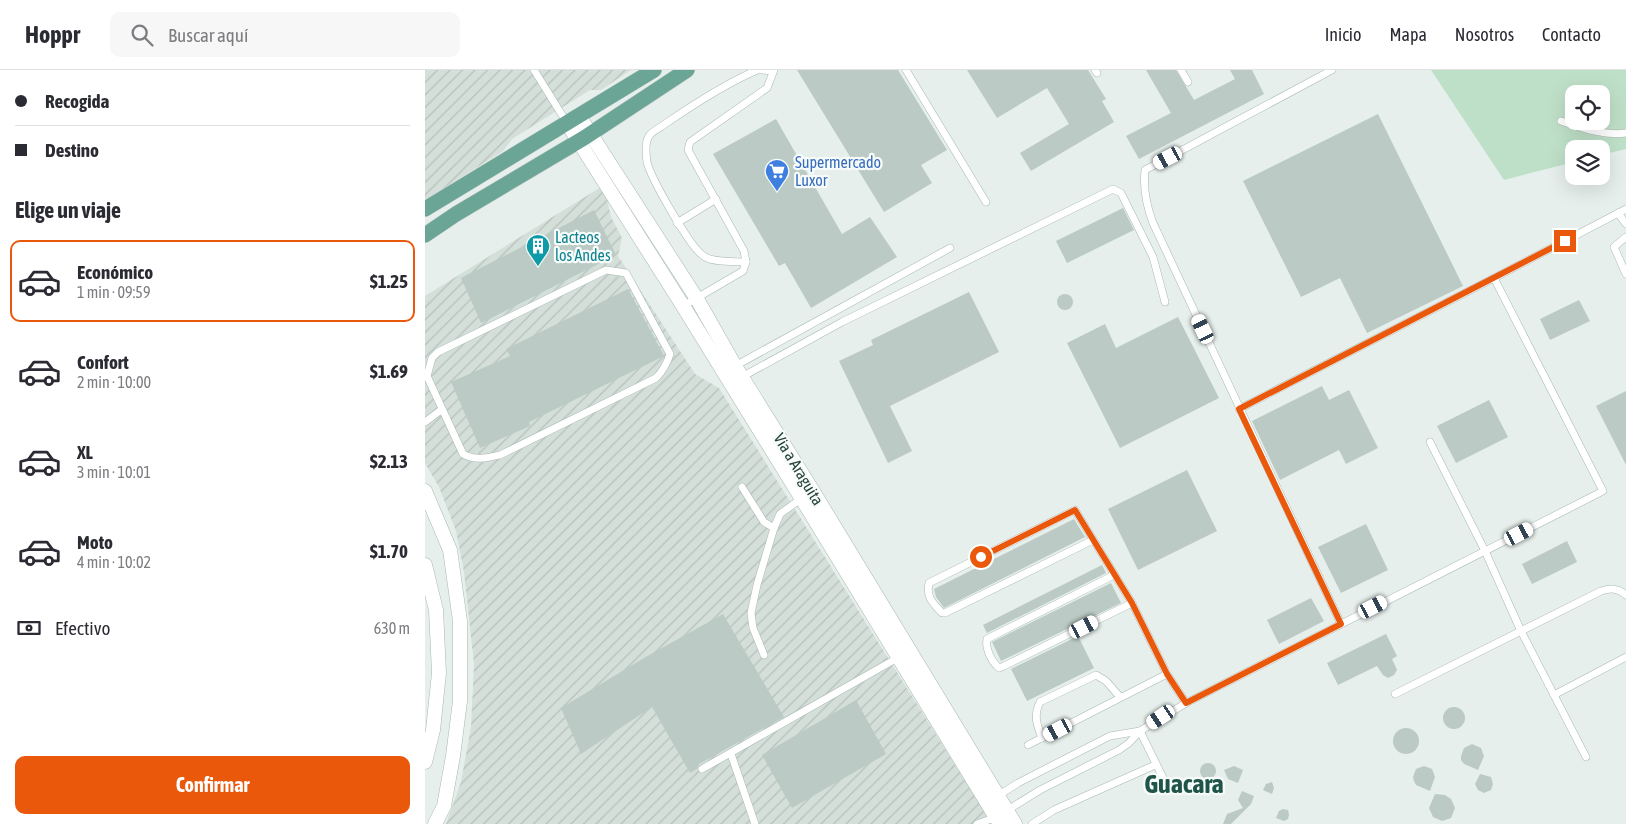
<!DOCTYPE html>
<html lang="es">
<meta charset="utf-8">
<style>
:root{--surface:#fff;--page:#f7f7f7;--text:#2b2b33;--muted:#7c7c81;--line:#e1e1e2;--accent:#ea580c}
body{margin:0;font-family:"Asap Condensed",sans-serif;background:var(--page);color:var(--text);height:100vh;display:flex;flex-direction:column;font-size:19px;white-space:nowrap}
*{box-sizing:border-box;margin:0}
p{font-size:16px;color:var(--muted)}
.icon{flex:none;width:28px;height:28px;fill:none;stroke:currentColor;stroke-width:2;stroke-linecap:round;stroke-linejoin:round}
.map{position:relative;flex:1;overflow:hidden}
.side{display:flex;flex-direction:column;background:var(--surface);width:425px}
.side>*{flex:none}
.banner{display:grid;align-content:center;height:110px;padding:0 15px;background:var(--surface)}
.tools{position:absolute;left:1140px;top:15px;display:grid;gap:10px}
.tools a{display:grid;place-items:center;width:45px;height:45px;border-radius:10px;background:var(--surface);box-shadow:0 5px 20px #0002;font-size:25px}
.end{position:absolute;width:22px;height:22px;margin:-11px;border:6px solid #ea580c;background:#fff;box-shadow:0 0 0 2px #fff}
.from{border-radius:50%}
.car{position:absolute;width:15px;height:30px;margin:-15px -8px;border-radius:6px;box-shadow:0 0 4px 1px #0007;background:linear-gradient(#fff 24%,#345 0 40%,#fff 0 76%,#345 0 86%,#fff 0)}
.banner b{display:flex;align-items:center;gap:18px;height:48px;font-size:19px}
.banner b+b{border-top:1px solid var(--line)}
.banner i{width:12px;height:12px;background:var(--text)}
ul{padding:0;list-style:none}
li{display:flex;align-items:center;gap:15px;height:82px;margin:0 10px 8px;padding:0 5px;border:2px solid transparent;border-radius:10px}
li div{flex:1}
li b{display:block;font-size:19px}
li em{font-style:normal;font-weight:700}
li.current{border-color:var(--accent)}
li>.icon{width:45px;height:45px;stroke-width:1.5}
h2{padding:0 15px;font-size:22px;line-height:60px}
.pay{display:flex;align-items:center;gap:12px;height:55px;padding:0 15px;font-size:19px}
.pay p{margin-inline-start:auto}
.action{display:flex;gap:10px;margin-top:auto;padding:10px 15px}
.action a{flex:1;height:58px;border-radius:10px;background:var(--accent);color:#fff;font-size:20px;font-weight:700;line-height:58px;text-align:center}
header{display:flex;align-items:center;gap:30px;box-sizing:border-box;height:70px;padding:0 25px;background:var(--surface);border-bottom:1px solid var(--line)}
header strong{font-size:24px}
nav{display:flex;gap:28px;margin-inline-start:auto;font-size:18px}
.search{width:350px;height:45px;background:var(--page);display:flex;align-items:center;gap:12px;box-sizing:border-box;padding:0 18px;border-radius:10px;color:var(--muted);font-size:19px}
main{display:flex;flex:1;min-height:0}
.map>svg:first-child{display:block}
.industrial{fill:url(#industrial-furrows)}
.pitch{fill:#bfe0c8;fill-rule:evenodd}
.building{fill:#bbcac4}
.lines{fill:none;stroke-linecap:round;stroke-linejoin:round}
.service-casing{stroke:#a8b8b2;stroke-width:8}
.minor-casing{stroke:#a8b8b2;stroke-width:15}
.primary-casing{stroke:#c2cac8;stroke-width:16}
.service{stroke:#fff;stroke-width:7}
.minor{stroke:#fff;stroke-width:14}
.primary{stroke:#6aa596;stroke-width:15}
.route{stroke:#ea580c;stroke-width:6}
.labels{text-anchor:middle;stroke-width:4.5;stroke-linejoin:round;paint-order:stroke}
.shop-label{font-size:16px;fill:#366cbe;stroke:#f7fbf9;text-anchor:start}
.culture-label{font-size:16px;fill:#0d838f;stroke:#f7fbf9;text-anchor:start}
.street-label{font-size:16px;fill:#24423a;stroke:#f7fbf9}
.town-label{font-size:26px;font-weight:bold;fill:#1f5548;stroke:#f7fbf9}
</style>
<header>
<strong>Hoppr</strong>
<div class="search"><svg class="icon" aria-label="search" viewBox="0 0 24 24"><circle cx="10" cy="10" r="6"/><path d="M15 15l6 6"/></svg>Buscar aquí</div>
<nav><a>Inicio</a><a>Mapa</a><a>Nosotros</a><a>Contacto</a></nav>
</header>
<main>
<section class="side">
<div class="banner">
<b><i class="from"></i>Recogida</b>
<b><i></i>Destino</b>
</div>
<h2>Elige un viaje</h2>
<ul>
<li class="current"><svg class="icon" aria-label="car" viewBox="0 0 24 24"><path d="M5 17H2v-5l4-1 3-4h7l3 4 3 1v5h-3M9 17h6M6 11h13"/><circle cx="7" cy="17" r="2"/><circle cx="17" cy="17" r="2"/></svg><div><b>Económico</b><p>1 min · 09:59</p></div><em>$1.25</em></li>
<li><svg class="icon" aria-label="car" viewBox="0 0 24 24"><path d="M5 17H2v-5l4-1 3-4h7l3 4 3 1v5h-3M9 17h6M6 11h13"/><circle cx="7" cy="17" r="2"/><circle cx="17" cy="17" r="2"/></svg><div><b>Confort</b><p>2 min · 10:00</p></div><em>$1.69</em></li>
<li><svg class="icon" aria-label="car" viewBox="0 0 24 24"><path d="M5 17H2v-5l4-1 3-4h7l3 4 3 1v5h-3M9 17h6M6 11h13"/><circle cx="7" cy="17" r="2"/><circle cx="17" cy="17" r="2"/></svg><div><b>XL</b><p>3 min · 10:01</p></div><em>$2.13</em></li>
<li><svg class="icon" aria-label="car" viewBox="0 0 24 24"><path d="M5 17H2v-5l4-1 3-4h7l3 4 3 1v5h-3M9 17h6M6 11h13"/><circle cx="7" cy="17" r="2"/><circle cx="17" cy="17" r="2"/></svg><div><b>Moto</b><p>4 min · 10:02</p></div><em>$1.70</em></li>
</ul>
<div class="pay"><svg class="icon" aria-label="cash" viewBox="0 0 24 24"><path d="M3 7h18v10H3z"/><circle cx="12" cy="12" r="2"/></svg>Efectivo<p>630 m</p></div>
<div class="action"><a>Confirmar</a></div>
</section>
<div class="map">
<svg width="1201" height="754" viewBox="0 0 1201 754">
<defs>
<pattern id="industrial-furrows" width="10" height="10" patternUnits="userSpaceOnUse" patternTransform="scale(1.25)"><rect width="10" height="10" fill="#d4dfda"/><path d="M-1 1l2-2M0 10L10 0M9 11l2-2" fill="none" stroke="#b6c1bc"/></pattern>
</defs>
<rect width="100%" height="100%" fill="#e6efeb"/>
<g class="industrial">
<polygon points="0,0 206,0 176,20 165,20 87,69 78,81 0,130"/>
<polygon points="176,117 181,125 186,147 197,168 193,186 270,304 294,318 567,754 21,754 36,712 46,657 49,594 39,502 31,461 14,417 0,393 0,226"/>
</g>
<path class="pitch" d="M1006,0h195v79l-25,6v-6h-27v13l-70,18zM1149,24h27v27h-27z"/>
<g class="building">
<polygon points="372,0 473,0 522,80 496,95 507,113 459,142"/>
<polygon points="542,0 663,0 681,29 677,31 689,52 606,101 595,83 644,54 622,18 572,48"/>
<polygon points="721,0 751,0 769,30 810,9 805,0 827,0 839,24 714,89 701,66 746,43"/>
<polygon points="953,44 1038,216 942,263 915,208 876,227 818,111"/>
<polygon points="351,49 417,164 445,147 472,187 386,238 360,193 354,196 288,84"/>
<polygon points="698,138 709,160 642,193 631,171"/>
<polygon points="169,140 191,185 56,253 36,208"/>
<polygon points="203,219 239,286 104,352 105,356 55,378 26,312 85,286 81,279"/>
<polygon points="544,222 574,282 465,336 487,381 463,393 414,291 448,275 446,270"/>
<circle cx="640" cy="232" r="8"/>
<polygon points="1154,230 1165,251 1125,270 1115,249"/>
<polygon points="753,247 794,328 695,378 642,273 680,254 691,278"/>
<polygon points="897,316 904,330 924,320 953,378 921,394 914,380 855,410 827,351"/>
<polygon points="1201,321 1201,395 1171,336"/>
<polygon points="1064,330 1083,367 1031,393 1012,356"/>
<polygon points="762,400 792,461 713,500 683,439"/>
<polygon points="649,449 660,467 519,538 511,527 509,519"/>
<polygon points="941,454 963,500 916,523 893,477"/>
<polygon points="1142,471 1152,492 1107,514 1097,494"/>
<polygon points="677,495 681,503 562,563 558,555"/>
<polygon points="686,513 696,533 576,591 567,572"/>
<polygon points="886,528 899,551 854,574 842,550"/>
<polygon points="298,544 359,647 274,694 272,699 265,703 227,637 156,684 136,638 219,588"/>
<polygon points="961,564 972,586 967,589 972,600 969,605 963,608 958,605 952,596 913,615 902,593"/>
<polygon points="653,566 669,598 602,631 586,599"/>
<polygon points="431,630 461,684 367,738 337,685"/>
<circle cx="1029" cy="648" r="11"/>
<circle cx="981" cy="671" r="13"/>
<polygon points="1047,674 1056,678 1059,686 1053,700 1039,694 1036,690 1036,686 1039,678"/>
<circle cx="783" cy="701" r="8"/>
<polygon points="809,696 818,700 813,713 803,709 799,700"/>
<polygon points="999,696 1007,699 1010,707 1005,721 991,715 989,711 988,707 991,699"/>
<polygon points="1055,704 1066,707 1068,714 1066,720 1059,723 1053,720 1050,714"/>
<polygon points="847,712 849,718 847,724 838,720 841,714"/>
<polygon points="817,721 829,726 826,734 806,754 798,754 802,744 818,738 813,730"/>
<polygon points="1010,724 1020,725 1026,729 1030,738 1026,748 1017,751 1008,747 1004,738"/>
<polygon points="858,739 863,740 864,745 863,749 859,751 851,748 854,741"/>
</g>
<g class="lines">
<g class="service-casing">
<g id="service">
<polyline points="109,0 142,53"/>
<polyline points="337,0 348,1"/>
<polyline points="481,0 561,132"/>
<polyline points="670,0 672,3"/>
<polyline points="756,0 763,12"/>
<path d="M907,0l-187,100c-2,19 1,35 8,53l188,401"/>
<path d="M1136,51c21,7 43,15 65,12"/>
<polyline points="1193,143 1201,154"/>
<polyline points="252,153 291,129"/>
<polyline points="1201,167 1189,177 1201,204"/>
<path d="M321,192c-12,-1 -30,1 -41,-5 -14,-7 -54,-79 -58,-95 -1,-7 -2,-20 2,-26 3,-5 11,-8 16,-12 29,-20 60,-40 92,-54"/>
<path d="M181,200l20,3 44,81c-3,10 -7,17 -14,24l-156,77c-13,3 -25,6 -37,-1l-36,-78 5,-18 6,-6z"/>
<polyline points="258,236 318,201 321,192 319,181 263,80 265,72 342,18 349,0"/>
<polyline points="310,296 525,178"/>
<polyline points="315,308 417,252 688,119 696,123 728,187 740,232"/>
<polyline points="814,339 1069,208"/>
<polyline points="0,352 16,340"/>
<polyline points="1005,372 1060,481 1096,561 1161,687"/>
<polyline points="317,417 339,452 349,458"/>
<path d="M668,470l-148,73h-3c-9,-10 -16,-15 -13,-30l146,-73 57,93 35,71 19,29"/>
<path d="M689,505l-127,64c-2,10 5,23 12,29l5,-2 128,-63"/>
<polyline points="339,585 328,558 326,543 332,515 349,458 355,444 377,428"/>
<path d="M970,624l206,-103c10,-3 17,-3 25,4"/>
<polyline points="1129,625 1201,587"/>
<polyline points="715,661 743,718"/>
<path d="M617,668c-5,-13 -9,-22 -2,-36l56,-27 10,6 14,16"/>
<polyline points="603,675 742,604"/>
<polyline points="306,684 330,754"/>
<polyline points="277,699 476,586"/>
<polyline points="571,727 593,713 685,666 715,661"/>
<polyline points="581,741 615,720 694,680 704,673 715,661 761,633 1178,421 1069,208 1201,139"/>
<polyline points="552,754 572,747"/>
<polyline points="607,754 629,740 730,695"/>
</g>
</g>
<g class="minor-casing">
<g id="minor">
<polyline points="154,46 272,229 310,296 389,423 590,754"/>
<polyline points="142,53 258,236 377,429 575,754"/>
<polyline points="0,421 25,480 35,551 35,631 28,686 19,736 10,754"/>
<polyline points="0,495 11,540 14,603 8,660 0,692"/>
</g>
</g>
<g class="primary-casing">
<g id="primary">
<polyline points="0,139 229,0"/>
<polyline points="0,165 31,144 159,68 262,0"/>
</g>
</g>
<use href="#service" class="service"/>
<use href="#minor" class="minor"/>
<use href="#primary" class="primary"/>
</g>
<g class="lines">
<polyline class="route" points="556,487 650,440 707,533 742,604 761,633 916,554 814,339 1140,171"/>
</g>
<defs>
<g id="supermarket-pin" transform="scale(1.25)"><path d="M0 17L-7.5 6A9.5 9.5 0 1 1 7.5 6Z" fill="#3f7fe0" stroke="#f7fbf9"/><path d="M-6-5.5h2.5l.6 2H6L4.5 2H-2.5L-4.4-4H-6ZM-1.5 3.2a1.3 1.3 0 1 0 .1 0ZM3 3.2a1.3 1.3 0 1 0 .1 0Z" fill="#fff"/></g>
<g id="building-pin" transform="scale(1.25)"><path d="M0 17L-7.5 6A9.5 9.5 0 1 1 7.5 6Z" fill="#0f9aa8" stroke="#f7fbf9"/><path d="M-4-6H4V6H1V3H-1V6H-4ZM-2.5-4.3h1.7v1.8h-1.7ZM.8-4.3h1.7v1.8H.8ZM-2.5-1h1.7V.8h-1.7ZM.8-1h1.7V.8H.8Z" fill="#fff"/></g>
</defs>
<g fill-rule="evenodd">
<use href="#supermarket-pin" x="352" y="101"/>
<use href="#building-pin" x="113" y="176"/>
</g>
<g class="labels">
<g class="shop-label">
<text x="370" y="98">Supermercado<tspan x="370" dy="18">Luxor</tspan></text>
</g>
<g class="culture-label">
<text x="130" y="173">Lacteos<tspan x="130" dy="18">los Andes</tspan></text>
</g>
<g class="street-label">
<text transform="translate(374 399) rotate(59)" y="6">Via a Araguita</text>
</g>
<g class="town-label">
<text x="759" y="723">Guacara</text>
</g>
</g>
</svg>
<div class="tools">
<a><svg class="icon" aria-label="locate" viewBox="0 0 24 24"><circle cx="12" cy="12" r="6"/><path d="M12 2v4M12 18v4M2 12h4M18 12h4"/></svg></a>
<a><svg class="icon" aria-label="layers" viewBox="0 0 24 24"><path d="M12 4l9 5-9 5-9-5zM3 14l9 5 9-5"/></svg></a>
</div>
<i class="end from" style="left:556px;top:487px"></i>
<i class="end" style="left:1140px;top:171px"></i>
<i class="car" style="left:743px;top:88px;rotate:242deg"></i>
<i class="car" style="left:778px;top:259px;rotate:335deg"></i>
<i class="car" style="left:1094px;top:464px;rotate:63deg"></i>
<i class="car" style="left:948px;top:537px;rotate:63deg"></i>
<i class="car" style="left:659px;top:557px;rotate:63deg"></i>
<i class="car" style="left:736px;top:647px;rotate:236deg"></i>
<i class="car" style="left:633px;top:660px;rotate:242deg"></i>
</div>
</main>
